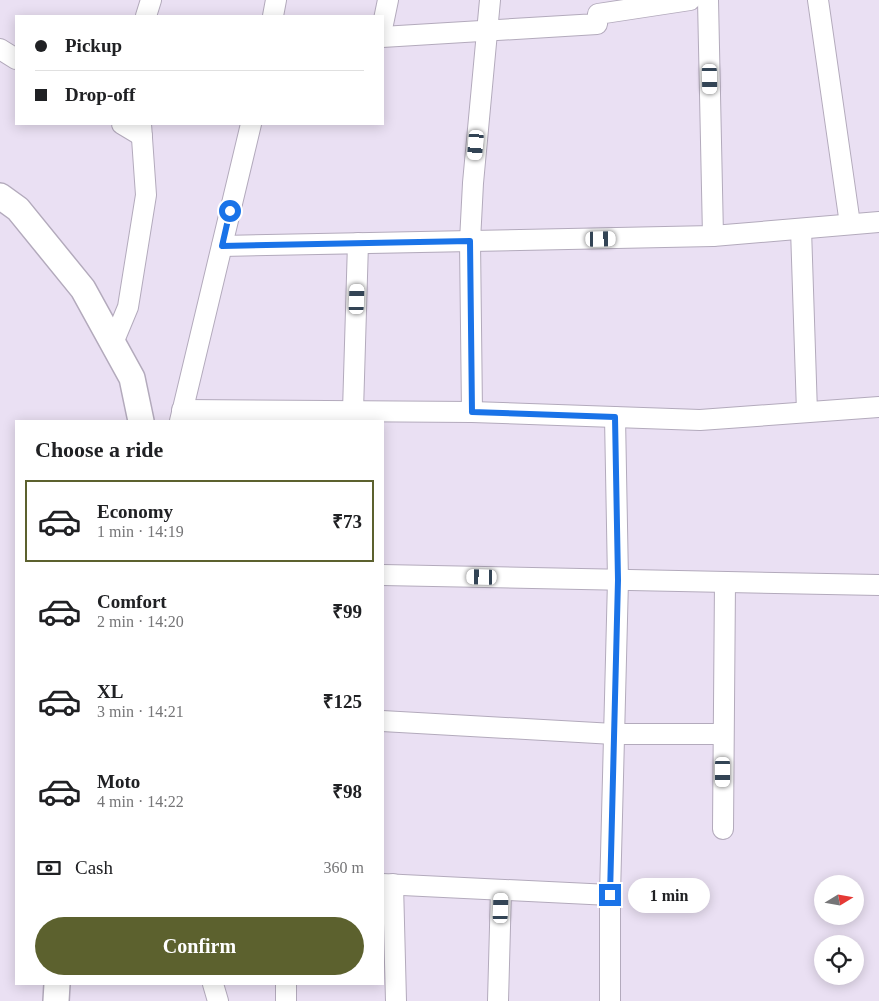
<!DOCTYPE html>
<meta charset="utf-8">
<style>
:root{--surface:#fff;--page:#f2f2f2;--text:#202124;--muted:#757577;--line:#e0e0e0;--accent:#5c612e}
body{margin:0;font-family:"Times New Roman",serif;background:var(--page);color:var(--text);height:100vh;display:flex;flex-direction:column;font-size:19px;white-space:nowrap}
*{box-sizing:border-box;margin:0}
p{font-size:16px;color:var(--muted)}
.icon{flex:none;width:28px;height:28px;fill:none;stroke:currentColor;stroke-width:2;stroke-linecap:round;stroke-linejoin:round}
.map{position:relative;flex:1;overflow:hidden}
.panel{position:absolute;left:15px;top:420px;width:369px;height:565px;display:flex;flex-direction:column;background:var(--surface);border-radius:0px;box-shadow:0 2px 12px #0003}
.panel>*{flex:none}
.hud{position:absolute;left:15px;top:15px;width:369px;height:110px;border-radius:0px;box-shadow:0 2px 12px #0003;display:grid;align-content:center;height:110px;padding:0 20px;background:var(--surface)}
.needle{width:32px;rotate:79deg}
.controls{position:absolute;left:814px;top:875px;display:grid;gap:10px}
.controls a{display:grid;place-items:center;width:50px;height:50px;border-radius:50%;background:var(--surface);box-shadow:0 2px 12px #0003;font-size:25px}
.end{position:absolute;width:22px;height:22px;margin:-11px;border:6px solid #1a73e8;background:#fff;box-shadow:0 0 0 2px #fff}
.from{border-radius:50%}
.bubble{position:absolute;height:35px;border-radius:18px;background:var(--surface);box-shadow:0 2px 12px #0003;font-size:16px;font-weight:700;line-height:35px;text-align:center}
.car{position:absolute;width:15px;height:30px;margin:-15px -8px;border-radius:6px;box-shadow:0 0 4px 1px #0007;background:linear-gradient(#fff 24%,#345 0 40%,#fff 0 76%,#345 0 86%,#fff 0)}
.hud b{display:flex;align-items:center;gap:18px;height:48px;font-size:19px}
.hud b+b{border-top:1px solid var(--line)}
.hud i{width:12px;height:12px;background:var(--text)}
ul{padding:0;list-style:none}
li{display:flex;align-items:center;gap:15px;height:82px;margin:0 10px 8px;padding:0 10px;border:2px solid transparent;border-radius:0px}
li div{flex:1}
li b{display:block;font-size:19px}
li em{font-style:normal;font-weight:700}
li.selected{border-color:var(--accent)}
li>.icon{width:45px;height:45px;stroke-width:1.5}
h2{padding:0 20px;font-size:22px;line-height:60px}
.pay{display:flex;align-items:center;gap:12px;height:55px;padding:0 20px;font-size:19px}
.pay p{margin-inline-start:auto}
.action{display:flex;gap:10px;margin-top:auto;padding:10px 20px}
.action a{flex:1;height:58px;border-radius:30px;background:var(--accent);color:#fff;font-size:20px;font-weight:700;line-height:58px;text-align:center}
.map>svg:first-child{display:block}
.lines{fill:none;stroke-linecap:round;stroke-linejoin:round}
.minor-casing{stroke:#b3aabc;stroke-width:22}
.major-casing{stroke:#b3aabc;stroke-width:28}
.minor{stroke:#fff;stroke-width:20}
.major{stroke:#fff;stroke-width:25}
.route{stroke:#1a73e8;stroke-width:6}
</style>
<div class="map">
<svg width="879" height="1001" viewBox="0 0 879 1001">
<rect width="100%" height="100%" fill="#eae0f3"/>
<g class="lines">
<g class="minor-casing">
<g id="minor">
<polyline points="708,0 713,236"/>
<polyline points="818,0 850,224"/>
<polyline points="146,16 151,0"/>
<polyline points="273,16 276,0"/>
<polyline points="382,29 388,0"/>
<polyline points="382,37 597,24 598,14 690,0"/>
<polyline points="0,49 16,59"/>
<polyline points="122,124 142,136"/>
<polyline points="801,229 807,412"/>
<polyline points="222,246 713,236 879,222"/>
<polyline points="113,343 128,307 146,195 141,124"/>
<polyline points="182,410 472,412 700,420 879,407"/>
<polyline points="353,411 358,243"/>
<polyline points="472,412 470,241 473,183 490,0"/>
<polyline points="180,421 251,124"/>
<polyline points="382,575 879,585"/>
<polyline points="382,721 614,734 723,734"/>
<polyline points="723,829 725,582"/>
<polyline points="382,884 610,895"/>
<polyline points="393,884 396,1001"/>
<polyline points="213,984 218,1001"/>
<polyline points="286,984 286,1001"/>
<polyline points="498,1001 501,890"/>
<polyline points="610,1001 610,895 618,580 615,417"/>
</g>
</g>
<g class="major-casing">
<g id="major">
<polyline points="0,196 18,209 83,289 132,378 141,421"/>
<polyline points="56,1001 57,984"/>
</g>
</g>
<use href="#minor" class="minor"/>
<use href="#major" class="major"/>
</g>
<g class="lines">
<polyline class="route" points="230,211 222,246 470,241 472,412 615,417 618,580 610,895"/>
</g>
</svg>
<div class="controls">
<a><svg class="needle" viewBox="-14 -14 28 28"><path d="M0-13l5 13h-10z" fill="#e53935"/><path d="M0 13l5-13h-10z" fill="#757577"/></svg></a>
<a><svg class="icon" aria-label="locate" viewBox="0 0 24 24"><circle cx="12" cy="12" r="6"/><path d="M12 2v4M12 18v4M2 12h4M18 12h4"/></svg></a>
</div>
<i class="end from" style="left:230px;top:211px"></i>
<i class="end" style="left:610px;top:895px"></i>
<div class="bubble" style="left:628px;top:878px;width:82px">1 min</div>
<i class="car" style="left:710px;top:79px;rotate:179deg"></i>
<i class="car" style="left:476px;top:145px;rotate:185deg"></i>
<i class="car" style="left:601px;top:239px;rotate:89deg"></i>
<i class="car" style="left:357px;top:299px;rotate:2deg"></i>
<i class="car" style="left:482px;top:577px;rotate:271deg"></i>
<i class="car" style="left:723px;top:772px;rotate:180deg"></i>
<i class="car" style="left:501px;top:908px;rotate:2deg"></i>
<div class="hud">
<b><i class="from"></i>Pickup</b>
<b><i></i>Drop-off</b>
</div>
<section class="panel">
<h2>Choose a ride</h2>
<ul>
<li class="selected"><svg class="icon" aria-label="car" viewBox="0 0 24 24"><path d="M5 17H2v-5l4-1 3-4h7l3 4 3 1v5h-3M9 17h6M6 11h13"/><circle cx="7" cy="17" r="2"/><circle cx="17" cy="17" r="2"/></svg><div><b>Economy</b><p>1 min · 14:19</p></div><em>₹73</em></li>
<li><svg class="icon" aria-label="car" viewBox="0 0 24 24"><path d="M5 17H2v-5l4-1 3-4h7l3 4 3 1v5h-3M9 17h6M6 11h13"/><circle cx="7" cy="17" r="2"/><circle cx="17" cy="17" r="2"/></svg><div><b>Comfort</b><p>2 min · 14:20</p></div><em>₹99</em></li>
<li><svg class="icon" aria-label="car" viewBox="0 0 24 24"><path d="M5 17H2v-5l4-1 3-4h7l3 4 3 1v5h-3M9 17h6M6 11h13"/><circle cx="7" cy="17" r="2"/><circle cx="17" cy="17" r="2"/></svg><div><b>XL</b><p>3 min · 14:21</p></div><em>₹125</em></li>
<li><svg class="icon" aria-label="car" viewBox="0 0 24 24"><path d="M5 17H2v-5l4-1 3-4h7l3 4 3 1v5h-3M9 17h6M6 11h13"/><circle cx="7" cy="17" r="2"/><circle cx="17" cy="17" r="2"/></svg><div><b>Moto</b><p>4 min · 14:22</p></div><em>₹98</em></li>
</ul>
<div class="pay"><svg class="icon" aria-label="cash" viewBox="0 0 24 24"><path d="M3 7h18v10H3z"/><circle cx="12" cy="12" r="2"/></svg>Cash<p>360 m</p></div>
<div class="action"><a>Confirm</a></div>
</section>
</div>
